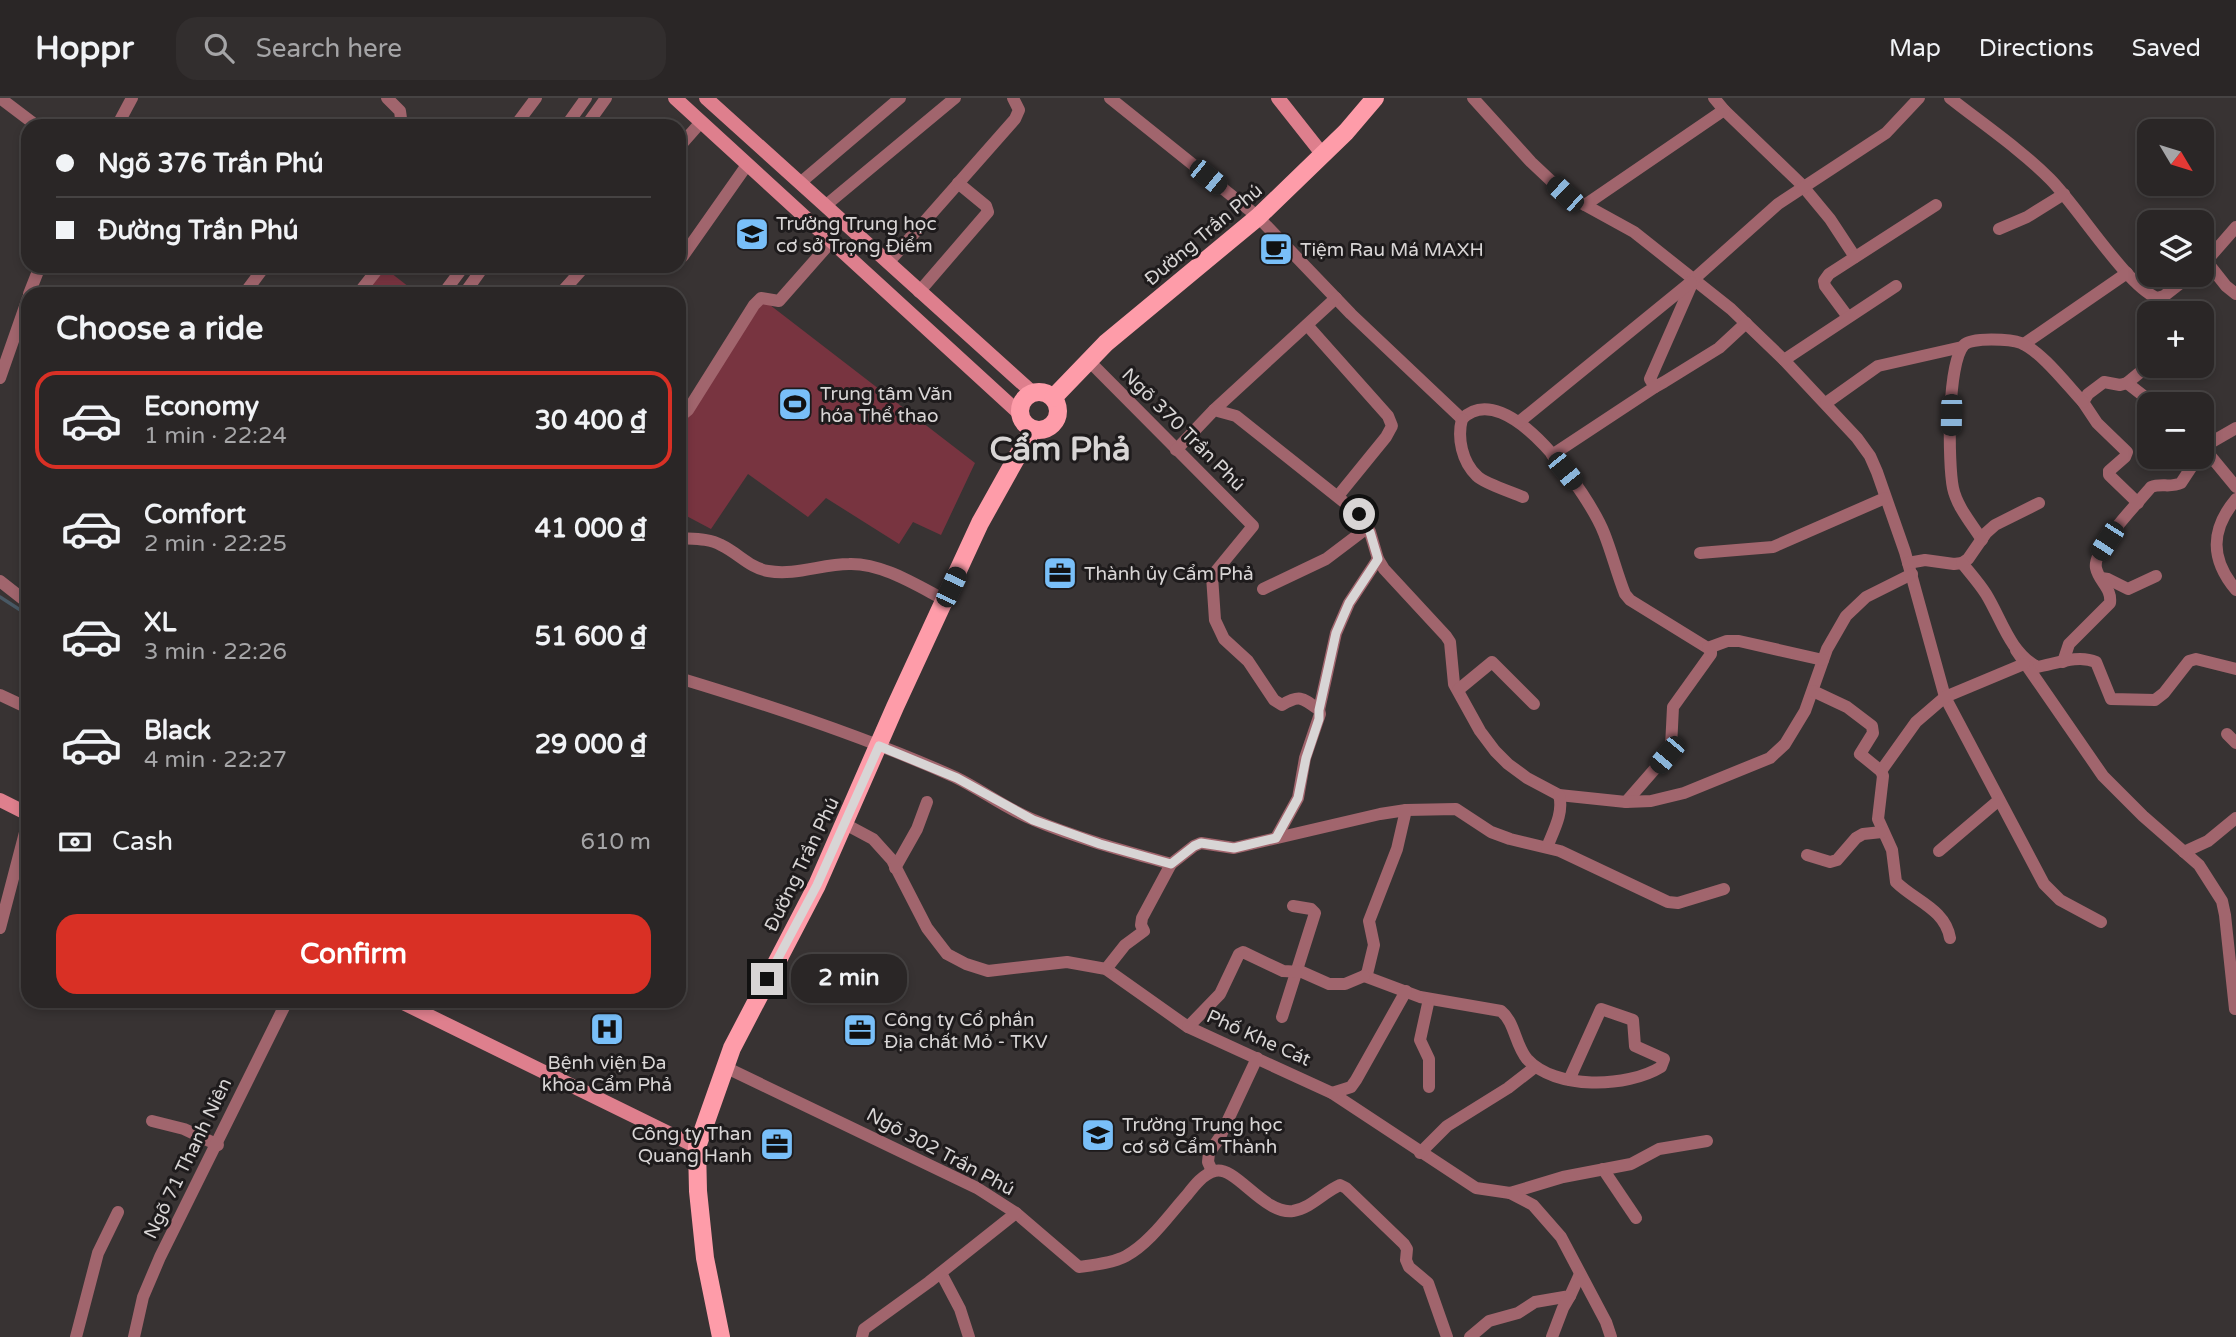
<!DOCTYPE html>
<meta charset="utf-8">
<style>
:root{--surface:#2a2626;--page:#322e2e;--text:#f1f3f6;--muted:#a5a5a7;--line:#464343;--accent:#d93025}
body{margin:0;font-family:"Varela Round",sans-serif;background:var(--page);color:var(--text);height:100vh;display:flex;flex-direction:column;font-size:26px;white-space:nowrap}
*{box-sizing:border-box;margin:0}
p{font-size:23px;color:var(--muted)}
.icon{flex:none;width:38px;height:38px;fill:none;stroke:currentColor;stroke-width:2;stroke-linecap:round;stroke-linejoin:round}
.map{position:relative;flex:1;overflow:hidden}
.sheet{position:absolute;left:21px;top:189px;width:665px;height:721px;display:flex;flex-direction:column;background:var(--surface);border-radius:21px;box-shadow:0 4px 10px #0003,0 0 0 2px var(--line)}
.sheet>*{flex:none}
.top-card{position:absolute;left:21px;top:21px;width:665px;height:154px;border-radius:21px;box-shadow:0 4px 10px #0003,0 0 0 2px var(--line);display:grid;align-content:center;height:154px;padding:0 35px;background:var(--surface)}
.needle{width:46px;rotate:128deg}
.tools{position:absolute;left:2137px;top:21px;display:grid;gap:14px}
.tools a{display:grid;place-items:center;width:77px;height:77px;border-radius:14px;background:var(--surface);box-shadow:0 4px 10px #0003,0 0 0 2px var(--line);font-size:35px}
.end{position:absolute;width:32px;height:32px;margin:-16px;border:9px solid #d8d5d5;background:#111;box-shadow:0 0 0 4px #111}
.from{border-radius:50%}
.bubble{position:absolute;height:49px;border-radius:21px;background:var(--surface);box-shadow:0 4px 10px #0003,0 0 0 2px var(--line);font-size:23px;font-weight:700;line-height:49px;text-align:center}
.car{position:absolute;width:21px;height:42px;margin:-21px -10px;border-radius:9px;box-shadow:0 0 5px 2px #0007;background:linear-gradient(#222 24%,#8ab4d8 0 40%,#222 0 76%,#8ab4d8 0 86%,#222 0)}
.top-card b{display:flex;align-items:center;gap:24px;height:66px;font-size:26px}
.top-card b+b{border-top:2px solid var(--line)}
.top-card i{width:18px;height:18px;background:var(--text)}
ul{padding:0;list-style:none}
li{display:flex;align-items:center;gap:21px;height:98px;margin:0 14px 10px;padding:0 21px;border:4px solid transparent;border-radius:21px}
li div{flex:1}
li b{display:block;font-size:26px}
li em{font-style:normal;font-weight:700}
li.selected{border-color:var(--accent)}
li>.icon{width:63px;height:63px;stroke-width:1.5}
h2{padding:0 35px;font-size:32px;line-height:84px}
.pay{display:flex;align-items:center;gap:18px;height:77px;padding:0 35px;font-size:26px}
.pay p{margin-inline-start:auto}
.primary-button{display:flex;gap:14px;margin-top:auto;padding:14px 35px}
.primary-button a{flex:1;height:80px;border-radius:21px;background:var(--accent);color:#fff;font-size:28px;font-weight:700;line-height:80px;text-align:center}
header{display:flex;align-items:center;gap:42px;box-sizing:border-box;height:98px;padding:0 35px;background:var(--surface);border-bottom:2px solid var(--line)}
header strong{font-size:33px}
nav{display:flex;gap:38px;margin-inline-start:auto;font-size:24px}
.search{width:490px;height:63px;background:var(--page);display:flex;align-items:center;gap:18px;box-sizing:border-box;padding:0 24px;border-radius:21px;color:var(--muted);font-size:26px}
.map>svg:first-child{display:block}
.green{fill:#783440}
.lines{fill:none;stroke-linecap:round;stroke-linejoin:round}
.stream{stroke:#485864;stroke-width:3.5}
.street{stroke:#a1656d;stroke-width:12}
.secondary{stroke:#de7f8d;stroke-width:14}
.primary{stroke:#fe9ca9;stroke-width:18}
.route{stroke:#d8d5d5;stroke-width:9}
.labels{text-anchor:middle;stroke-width:6;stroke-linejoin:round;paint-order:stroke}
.poi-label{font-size:19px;fill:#d8d5d5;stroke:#1e1b1c;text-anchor:start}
.street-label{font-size:19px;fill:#d8d5d5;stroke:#1e1b1c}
.town-label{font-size:33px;font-weight:bold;fill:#d8d5d5;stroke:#1e1b1c}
</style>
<header>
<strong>Hoppr</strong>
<div class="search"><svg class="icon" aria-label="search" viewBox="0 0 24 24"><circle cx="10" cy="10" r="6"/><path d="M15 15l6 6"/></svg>Search here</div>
<nav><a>Map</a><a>Directions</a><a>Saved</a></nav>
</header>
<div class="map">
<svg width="2236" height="1239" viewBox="0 0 2236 1239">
<rect width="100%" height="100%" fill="#383333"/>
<g class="green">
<polygon points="382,168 418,196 361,196"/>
<polygon points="764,205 770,207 975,365 941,437 913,424 899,446 826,400 808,419 748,376 711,431 679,414 679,328 758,208"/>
</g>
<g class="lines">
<polyline class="stream" points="0,499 28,517"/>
<g class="street">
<polyline points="0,0 37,28"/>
<polyline points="387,0 400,13 402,28"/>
<polyline points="1110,0 1257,118"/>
<polyline points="1473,0 1531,64 1565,96 1634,134 1731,211 1784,262 1857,340 1870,358 1877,374 1905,454 1945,599 2044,786 2060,802 2101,824"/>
<path d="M1950,0c33,26 70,51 100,81 28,28 76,106 107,119l7,-2 27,-21"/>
<polyline points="1724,12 1801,86 1830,121 1855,159"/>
<polyline points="117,28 132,0"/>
<polyline points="515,28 536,0"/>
<polyline points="566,28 586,0"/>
<polyline points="586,28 606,0"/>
<polyline points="679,49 701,24"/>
<polyline points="800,85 900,0"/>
<polyline points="1585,107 1724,12 1714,0"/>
<polyline points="825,108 955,0"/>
<polyline points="1258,119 1351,216 1462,321"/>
<polyline points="1999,131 2027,119 2064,96"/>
<polyline points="683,158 747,67"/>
<polyline points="2207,164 2226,188 2236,196"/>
<polyline points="888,165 1015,21 1019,12 1013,0"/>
<polyline points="2202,168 2236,129"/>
<polyline points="919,194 988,114 986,108 958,85"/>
<polyline points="29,196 40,168"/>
<polyline points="244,196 265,168"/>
<polyline points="358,196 380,168"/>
<polyline points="443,196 464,168"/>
<polyline points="464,196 484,168"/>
<polyline points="560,196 585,168"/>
<polyline points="1848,219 1825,188 1824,183 1829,176 1936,107"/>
<polyline points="1746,225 1719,250 1664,284 1655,289 1650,281 1694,181 1778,106 1886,35 1919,0"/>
<polyline points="1307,227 1388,318 1392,328 1386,339 1338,398"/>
<polyline points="2024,246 2127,175"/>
<polyline points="1784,262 1896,188"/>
<path d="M1089,263l164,165 -41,50 3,44 9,19 24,22 26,39 8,5c18,-11 21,-7 37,5l1,4 -15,44 -7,40 -22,40"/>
<polyline points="0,280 28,200"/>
<polyline points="2127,285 2154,306"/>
<polyline points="1826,305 1878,268 1962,249"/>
<polyline points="1214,312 1336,200"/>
<polyline points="679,314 683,316 688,312 754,207 761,200 779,203 831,144"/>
<path d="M1462,321c45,-45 128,78 142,114 8,20 13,41 21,61l5,6 81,50v4l-38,53 -2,40 -4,8 -41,47"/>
<path d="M1462,321c-5,19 0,43 15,57 8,8 35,16 46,21"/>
<polyline points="1519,324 1691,184"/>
<polyline points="2236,330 2203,349 2236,389"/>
<polyline points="1176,352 1214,312 1236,318 1359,416 1370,434 1378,461 1384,471 1446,538 1450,544 1454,586 1480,633 1495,653 1508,666 1527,680 1559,697 1626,704 1651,703 1684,695 1770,660 1785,646 1805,613 1827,551 1846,518 1866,499 1912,476"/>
<polyline points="1552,357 1655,289"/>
<path d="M2236,401c-26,31 -26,60 0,91"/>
<polyline points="2138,405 2109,377 2109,373 2125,359 2127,354 2097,325 2083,304 2088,296 2104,284 2120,287 2127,285 2149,267"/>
<path d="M679,440c13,1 30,0 42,7 17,8 29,23 47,26 27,5 54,-7 81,-7 33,-1 67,21 96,36"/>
<path d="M1982,442c-10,-16 -25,-33 -29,-52 -5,-25 -6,-125 11,-143 7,-8 47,-6 57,-2 21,9 46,42 62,59"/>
<polyline points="1700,455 1773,449 1885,400"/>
<polyline points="1908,465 1925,462 1954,466 1962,465 1968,461 1986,435 1995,427 2039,405"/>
<path d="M1962,465c8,10 17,20 24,31 16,26 23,57 51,73 18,-3 41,-13 59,-5l15,37 44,1 9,-7 25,-32 7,-2 40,10"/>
<polyline points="2101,480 2108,481 2128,491 2156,478"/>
<polyline points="0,483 28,505"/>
<polyline points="1263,491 1326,461 1367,430"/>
<polyline points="1708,550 1727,543 1739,543 1823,562"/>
<polyline points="2016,552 2103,678 2143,718 2199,767 2222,803 2225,817 2235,911"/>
<path d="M2063,564l6,-18 41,-41c2,-15 -11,-21 -14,-35 -4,-19 42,-65 55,-81 10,-4 20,1 30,-4l17,-26"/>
<path d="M679,580c93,28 187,59 276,99 27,13 51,32 79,43 45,19 91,31 137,44l23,-18 7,-3 33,5 146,-34 26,-4 50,-1 35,23 19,7 50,12 108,51 10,1 46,-14"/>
<polyline points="1458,592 1492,564 1534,606"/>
<path d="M1813,593l34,16 25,19 1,7 -13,21 21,17 2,5 -5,43 14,31 4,32c19,19 49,27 54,56"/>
<polyline points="0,597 28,610"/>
<polyline points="1319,612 1336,535 1349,505 1378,461"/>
<polyline points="2227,636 2236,645"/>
<polyline points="1881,673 1916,624 1945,599 2024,566"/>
<path d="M1406,712l-9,39 -28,72 5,24 -7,29 -3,2 56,21 81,14c14,11 14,34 26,48 28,31 100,29 134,8l3,-8 -29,-13 -2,-26 -32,-11 -32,71"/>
<polyline points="845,726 873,741 892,762 927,830 947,856 966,866 988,873 1067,864 1106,871 1188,929 1332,995 1476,1090 1510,1095 1563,1079 1631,1066 1659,1051 1707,1043"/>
<path d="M1547,749c7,-17 17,-35 12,-52"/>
<polyline points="1939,753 1999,702"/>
<polyline points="2184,754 2208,743 2236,720"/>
<polyline points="1807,757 1830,764 1837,762 1856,740 1863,736 1882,734"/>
<polyline points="895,770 917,731 927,704"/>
<polyline points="0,830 28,723"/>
<polyline points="1106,871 1125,847 1144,833 1141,827 1142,820 1171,766"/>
<polyline points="1282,919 1315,815 1311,811 1293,808"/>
<polyline points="1188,929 1220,896 1239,856 1243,854 1283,873 1302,874 1329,886 1345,886 1364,878"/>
<path d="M727,970l250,120 39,25 63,54c15,-2 34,-4 47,-11 24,-13 43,-41 61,-61 7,-9 16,-21 28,-24 20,-6 49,44 78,40 18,-3 31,-19 47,-26l6,3 58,56 3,5 -1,11 3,7 19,16 19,54"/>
<polyline points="1429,989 1429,961 1420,942 1429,901"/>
<polyline points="1332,995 1351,989 1356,982 1406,893"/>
<polyline points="152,1023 184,1031 218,1047"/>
<polyline points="1420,1055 1447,1028 1508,990 1535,969"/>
<polyline points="1603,1071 1636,1120"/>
<polyline points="1212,1073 1208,1064 1209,1055 1220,1039 1257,960"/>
<polyline points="1510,1095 1533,1107 1561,1139 1606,1224 1611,1239"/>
<polyline points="941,1175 960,1211 969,1239"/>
<polyline points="76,1239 98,1155 118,1114"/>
<polyline points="134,1239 143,1199 160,1159 287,903"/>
<polyline points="862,1239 864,1231 929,1184 1016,1115"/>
<polyline points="1470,1239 1489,1223 1518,1215 1535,1204 1570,1198 1580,1176"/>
<polyline points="1552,1239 1563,1210 1570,1198"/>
</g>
<g class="secondary">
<polyline points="675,0 1019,315"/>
<polyline points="706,0 1033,295"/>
<polyline points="1278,0 1323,57"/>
<polyline points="0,702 28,716"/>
<polyline points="399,903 697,1049"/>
</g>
<g class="primary">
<circle cx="1039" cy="313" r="19"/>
<polyline points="1053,300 1106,245 1258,119 1346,34 1375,0"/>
<polyline points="721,1239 705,1160 698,1093 697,1049 732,950 817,787 895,609 980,425 1032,332"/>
</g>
</g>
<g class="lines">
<polyline class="route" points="767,881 817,787 879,648 957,680 1033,722 1100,746 1171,766 1194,748 1201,745 1234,750 1276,740 1298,700 1306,660 1319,621 1319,612 1336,535 1349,505 1378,461 1370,434 1359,416"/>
</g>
<defs>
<g id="school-square" transform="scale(1.75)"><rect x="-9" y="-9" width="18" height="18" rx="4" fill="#79bff8" stroke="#1e1b1c"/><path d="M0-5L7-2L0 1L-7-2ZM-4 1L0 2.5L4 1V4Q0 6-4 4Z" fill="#111"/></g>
<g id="cafe-square" transform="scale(1.75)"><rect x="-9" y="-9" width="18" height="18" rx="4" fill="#79bff8" stroke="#1e1b1c"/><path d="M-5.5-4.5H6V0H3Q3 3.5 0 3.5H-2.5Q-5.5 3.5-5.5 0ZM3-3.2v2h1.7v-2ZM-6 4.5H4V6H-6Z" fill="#111"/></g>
<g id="stadium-square" transform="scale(1.75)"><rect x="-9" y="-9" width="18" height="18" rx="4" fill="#79bff8" stroke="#1e1b1c"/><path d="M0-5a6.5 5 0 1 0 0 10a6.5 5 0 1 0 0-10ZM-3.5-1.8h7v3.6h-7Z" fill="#111"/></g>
<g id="office-square" transform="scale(1.75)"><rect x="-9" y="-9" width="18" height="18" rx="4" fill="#79bff8" stroke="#1e1b1c"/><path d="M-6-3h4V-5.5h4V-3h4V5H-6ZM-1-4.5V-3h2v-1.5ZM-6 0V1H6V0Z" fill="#111"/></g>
<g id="hospital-square" transform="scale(1.75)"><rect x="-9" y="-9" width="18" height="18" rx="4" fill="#79bff8" stroke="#1e1b1c"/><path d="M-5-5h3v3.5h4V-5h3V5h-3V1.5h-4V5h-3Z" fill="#111"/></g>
</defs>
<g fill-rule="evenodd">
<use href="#school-square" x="752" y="136"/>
<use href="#cafe-square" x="1276" y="151"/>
<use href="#stadium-square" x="795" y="306"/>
<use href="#office-square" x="1060" y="475"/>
<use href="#hospital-square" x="607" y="931"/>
<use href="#office-square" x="860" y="932"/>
<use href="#school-square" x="1098" y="1037"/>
<use href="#office-square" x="777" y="1046"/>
</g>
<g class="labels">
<g class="poi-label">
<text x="776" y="132">Trường Trung học<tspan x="776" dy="22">cơ sở Trọng Điểm</tspan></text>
<text x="1300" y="158">Tiệm Rau Má MAXH</text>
<text x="820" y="302">Trung tâm Văn<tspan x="820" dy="22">hóa Thể thao</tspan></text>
<text x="1084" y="482">Thành ủy Cẩm Phả</text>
<text x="884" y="928">Công ty Cổ phần<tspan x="884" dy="22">Địa chất Mỏ - TKV</tspan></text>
<text x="607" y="971" text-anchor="middle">Bệnh viện Đa<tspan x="607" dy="22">khoa Cẩm Phả</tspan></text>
<text x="1122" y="1033">Trường Trung học<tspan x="1122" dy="22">cơ sở Cẩm Thành</tspan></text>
<text x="752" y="1042" text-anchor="end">Công ty Than<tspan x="752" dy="22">Quang Hanh</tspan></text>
</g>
<g class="street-label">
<text transform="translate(1203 136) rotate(-40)" y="7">Đường Trần Phú</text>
<text transform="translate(1184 331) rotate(45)" y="7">Ngõ 370 Trần Phú</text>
<text transform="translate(801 766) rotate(-64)" y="7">Đường Trần Phú</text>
<text transform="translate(1259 939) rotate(24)" y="7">Phố Khe Cát</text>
<text transform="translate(941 1053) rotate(28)" y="7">Ngõ 302 Trần Phú</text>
<text transform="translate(187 1060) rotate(-64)" y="7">Ngõ 71 Thanh Niên</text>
</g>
<g class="town-label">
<text x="1060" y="362">Cẩm Phả</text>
</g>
</g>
</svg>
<div class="tools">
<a><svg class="needle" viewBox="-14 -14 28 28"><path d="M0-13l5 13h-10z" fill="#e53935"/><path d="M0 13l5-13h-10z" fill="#a5a5a7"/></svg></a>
<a><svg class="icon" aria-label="layers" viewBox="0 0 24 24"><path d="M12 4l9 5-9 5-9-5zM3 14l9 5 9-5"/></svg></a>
<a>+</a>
<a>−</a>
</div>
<i class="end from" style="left:1359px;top:416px"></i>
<i class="end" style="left:767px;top:881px"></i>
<div class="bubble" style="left:791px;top:856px;width:116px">2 min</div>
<i class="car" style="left:1208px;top:79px;rotate:129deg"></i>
<i class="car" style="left:1565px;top:96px;rotate:313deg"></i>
<i class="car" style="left:1951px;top:317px;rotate:181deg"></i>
<i class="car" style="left:1565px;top:373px;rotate:141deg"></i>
<i class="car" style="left:2107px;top:443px;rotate:213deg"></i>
<i class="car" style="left:951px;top:489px;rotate:25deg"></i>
<i class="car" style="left:1667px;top:657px;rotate:220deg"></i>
<div class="top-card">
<b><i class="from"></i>Ngõ 376 Trần Phú</b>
<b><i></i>Đường Trần Phú</b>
</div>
<section class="sheet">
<h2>Choose a ride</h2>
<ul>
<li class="selected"><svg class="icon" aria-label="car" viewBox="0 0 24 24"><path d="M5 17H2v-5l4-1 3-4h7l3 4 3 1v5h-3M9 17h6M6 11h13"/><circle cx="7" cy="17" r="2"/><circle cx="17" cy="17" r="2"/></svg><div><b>Economy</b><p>1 min · 22:24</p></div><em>30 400 ₫</em></li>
<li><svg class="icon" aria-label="car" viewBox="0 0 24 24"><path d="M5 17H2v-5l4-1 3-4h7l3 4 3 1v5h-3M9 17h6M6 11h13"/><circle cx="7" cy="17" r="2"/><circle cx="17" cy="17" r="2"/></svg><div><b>Comfort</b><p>2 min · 22:25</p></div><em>41 000 ₫</em></li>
<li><svg class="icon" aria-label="car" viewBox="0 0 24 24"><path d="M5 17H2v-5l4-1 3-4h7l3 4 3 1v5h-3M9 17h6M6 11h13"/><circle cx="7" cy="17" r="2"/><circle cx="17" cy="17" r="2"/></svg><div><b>XL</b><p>3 min · 22:26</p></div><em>51 600 ₫</em></li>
<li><svg class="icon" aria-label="car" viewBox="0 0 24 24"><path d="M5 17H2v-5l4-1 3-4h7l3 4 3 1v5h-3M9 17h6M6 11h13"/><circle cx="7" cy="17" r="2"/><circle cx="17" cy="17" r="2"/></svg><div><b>Black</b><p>4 min · 22:27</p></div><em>29 000 ₫</em></li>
</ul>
<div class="pay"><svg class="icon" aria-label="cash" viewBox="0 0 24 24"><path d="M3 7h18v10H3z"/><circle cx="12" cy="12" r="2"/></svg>Cash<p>610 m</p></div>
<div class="primary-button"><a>Confirm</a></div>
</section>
</div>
